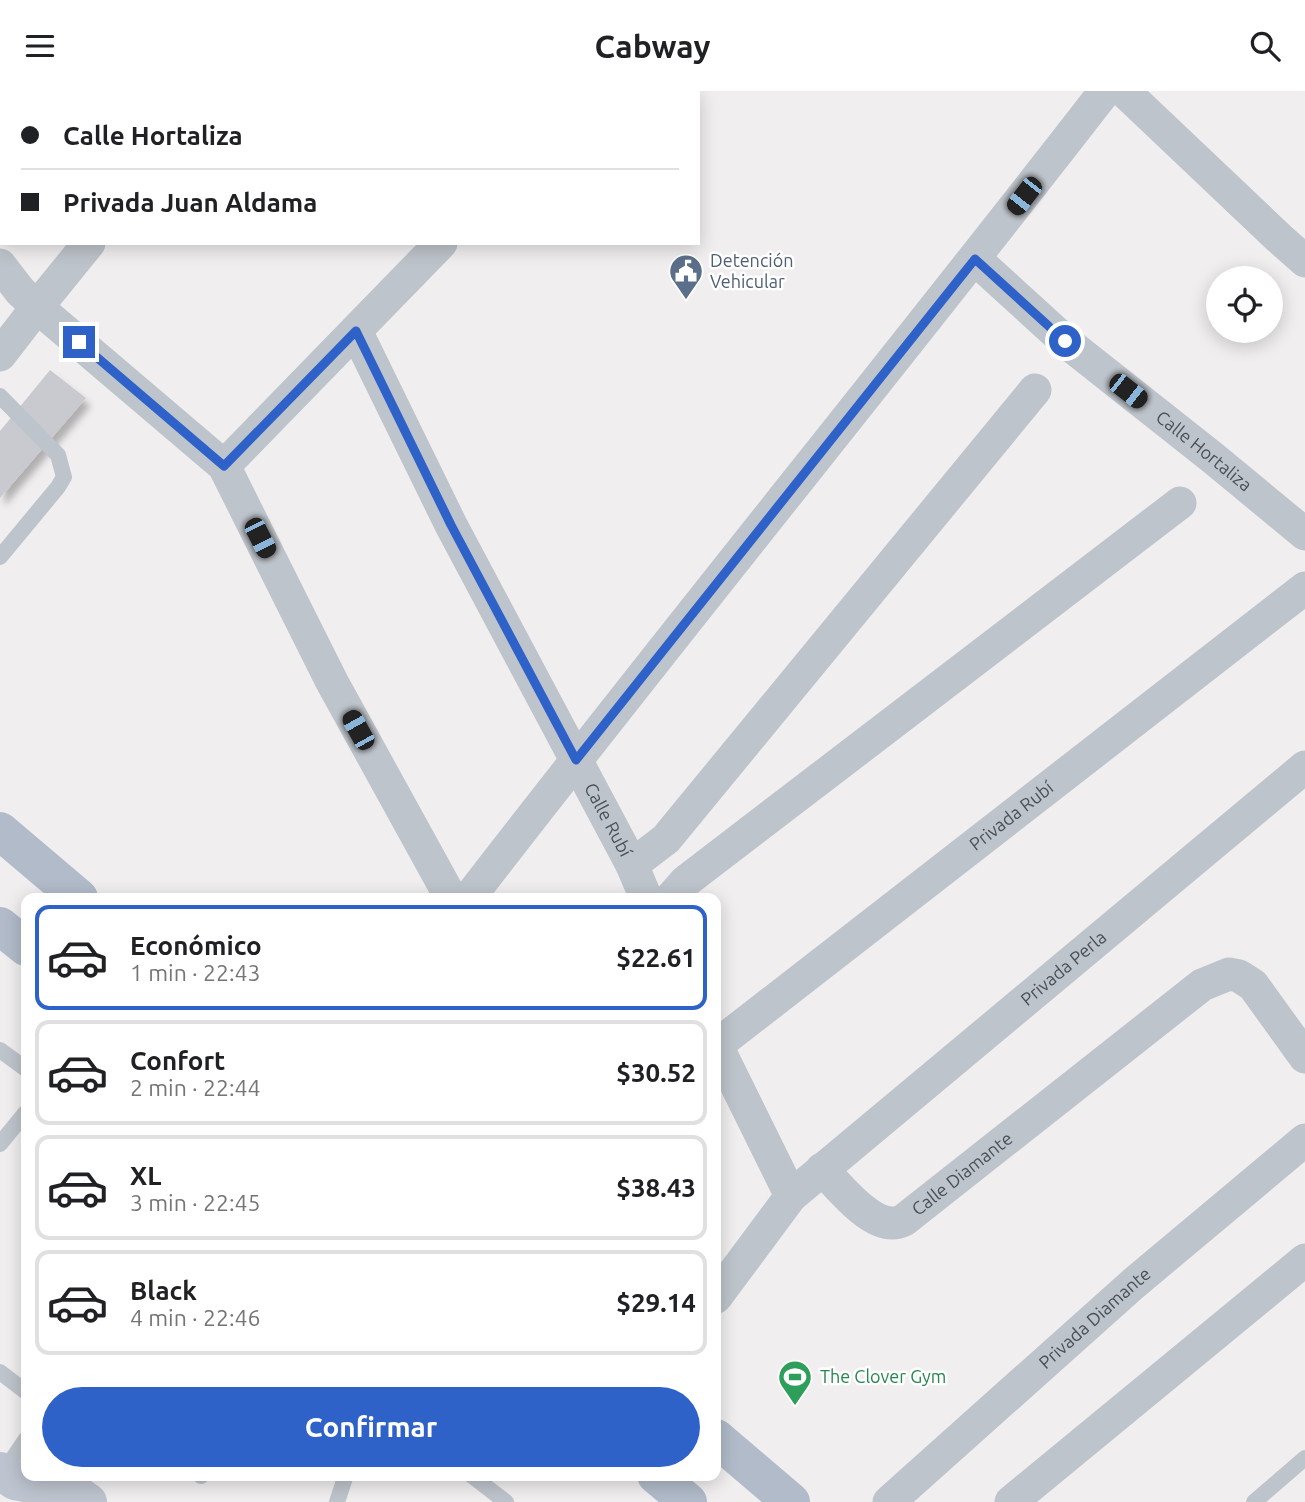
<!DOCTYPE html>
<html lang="es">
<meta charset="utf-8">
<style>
:root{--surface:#fff;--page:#f6f6f6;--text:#202124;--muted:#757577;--line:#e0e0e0;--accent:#2f62c9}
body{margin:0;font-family:Ubuntu,sans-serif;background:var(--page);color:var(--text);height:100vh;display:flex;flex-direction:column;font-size:26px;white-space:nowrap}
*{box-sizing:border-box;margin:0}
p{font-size:23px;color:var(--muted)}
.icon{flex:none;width:38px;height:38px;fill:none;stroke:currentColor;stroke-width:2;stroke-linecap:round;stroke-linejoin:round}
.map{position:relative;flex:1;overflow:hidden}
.details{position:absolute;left:21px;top:802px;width:700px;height:588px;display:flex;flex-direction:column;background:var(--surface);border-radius:14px;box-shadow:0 4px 18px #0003}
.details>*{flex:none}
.hud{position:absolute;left:0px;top:0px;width:700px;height:154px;box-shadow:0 4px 18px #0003;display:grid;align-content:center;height:154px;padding:0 21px;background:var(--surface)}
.buttons{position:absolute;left:1206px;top:175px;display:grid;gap:14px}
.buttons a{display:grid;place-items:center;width:77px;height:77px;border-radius:50%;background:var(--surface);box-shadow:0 4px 18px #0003;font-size:35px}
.end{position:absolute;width:32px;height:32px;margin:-16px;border:9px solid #2f62c9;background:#fff;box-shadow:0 0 0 4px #fff}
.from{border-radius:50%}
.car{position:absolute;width:21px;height:42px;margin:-21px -10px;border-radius:9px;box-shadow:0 0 5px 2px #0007;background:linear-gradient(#222 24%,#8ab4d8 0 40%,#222 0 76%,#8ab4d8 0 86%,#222 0)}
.hud b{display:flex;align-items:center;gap:24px;height:66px;font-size:26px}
.hud b+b{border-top:2px solid var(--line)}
.hud i{width:18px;height:18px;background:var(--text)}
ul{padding:12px 0 0;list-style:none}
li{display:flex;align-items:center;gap:21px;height:105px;margin:0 14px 10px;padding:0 7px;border:4px solid var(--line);border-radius:14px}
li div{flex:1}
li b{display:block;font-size:26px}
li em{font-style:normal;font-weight:700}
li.on{border-color:var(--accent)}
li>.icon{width:63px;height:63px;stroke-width:1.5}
.action{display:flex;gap:14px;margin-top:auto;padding:14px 21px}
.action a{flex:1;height:80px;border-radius:42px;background:var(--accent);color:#fff;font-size:28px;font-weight:700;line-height:80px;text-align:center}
header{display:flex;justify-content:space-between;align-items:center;height:91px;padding:0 21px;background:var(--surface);font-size:32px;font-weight:700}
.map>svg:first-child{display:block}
.building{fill:#c9cad0;filter:url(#shadow)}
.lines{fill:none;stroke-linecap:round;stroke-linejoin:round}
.service{stroke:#bec4cb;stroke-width:16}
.minor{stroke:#bec4cb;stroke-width:33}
.secondary{stroke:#bec4cf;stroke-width:38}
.primary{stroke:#b1bbc9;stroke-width:38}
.route{stroke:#2f62c9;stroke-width:9}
.labels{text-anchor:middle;stroke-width:5;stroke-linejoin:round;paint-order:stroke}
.service-label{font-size:18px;fill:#4e5e75;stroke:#fff;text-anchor:start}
.street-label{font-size:18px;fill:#484f59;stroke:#fff}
.leisure-label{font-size:18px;fill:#27864d;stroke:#fff;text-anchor:start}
</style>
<header><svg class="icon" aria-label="menu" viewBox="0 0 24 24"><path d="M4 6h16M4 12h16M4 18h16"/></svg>Cabway<svg class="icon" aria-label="search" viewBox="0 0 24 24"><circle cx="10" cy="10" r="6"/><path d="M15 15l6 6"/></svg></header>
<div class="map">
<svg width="1305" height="1411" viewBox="0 0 1305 1411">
<defs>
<filter id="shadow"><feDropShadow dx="4.5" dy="8" stdDeviation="3.5" flood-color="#0004"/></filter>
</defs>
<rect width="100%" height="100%" fill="#f0eeee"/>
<polygon class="building" points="50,279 86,307 0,407 0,340"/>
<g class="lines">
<g class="service">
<polyline points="0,305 58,364 64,386 58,396 0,466"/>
<polyline points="0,959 26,978"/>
<polyline points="0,1053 26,1021"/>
<polyline points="0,1281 26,1301"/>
<polyline points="3,1382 26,1348"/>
<polyline points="471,1384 506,1411"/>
<polyline points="201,1385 202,1384"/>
<polyline points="337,1411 346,1384"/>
<polyline points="1254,1411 1305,1367"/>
</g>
<g class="minor">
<polyline points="1124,0 1279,147 1305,170"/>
<polyline points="213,2 214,0"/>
<polyline points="586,2 588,0"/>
<path id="s1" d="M975,168l90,82 148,117 92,76"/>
<polyline points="0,174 20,200 37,216 224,375 332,591 451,807"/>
<path id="s2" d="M356,240l95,194 181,340 14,33"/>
<polyline points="0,264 37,216 89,152"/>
<polyline points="224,375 441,152"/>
<polyline points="632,774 666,748 1035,299"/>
<path d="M469,807c209,-271 426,-536 636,-807"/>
<polyline points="671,807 686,790 1180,412"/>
<polyline points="716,953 791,1105"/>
<path id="s3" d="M717,954l588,-457"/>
<path id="s4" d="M822,1078c17,17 46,55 71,54 3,0 9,-2 11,-3l298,-235 27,-11 10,2 14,9 52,72"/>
<path id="s5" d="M716,1206l75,-101 514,-429"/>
<path id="s6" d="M889,1411l244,-218 172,-144"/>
<polyline points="1011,1411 1305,1169"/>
</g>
<polyline class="secondary" points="0,1380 15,1390 75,1402 88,1411"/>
<g class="primary">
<polyline points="0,740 79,807"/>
<polyline points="0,835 26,856"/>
<polyline points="716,1347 791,1411"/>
<polyline points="656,1384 688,1411"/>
</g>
</g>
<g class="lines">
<polyline class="route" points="79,251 224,375 356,240 451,434 576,669 975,168 1065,250"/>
</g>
<defs>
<g id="civic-pin" transform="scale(1.75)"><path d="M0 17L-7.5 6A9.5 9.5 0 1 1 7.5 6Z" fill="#5c6f8a" stroke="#fff"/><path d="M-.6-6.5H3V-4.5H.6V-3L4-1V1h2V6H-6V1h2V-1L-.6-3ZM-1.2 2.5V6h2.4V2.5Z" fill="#fff"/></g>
<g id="stadium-pin" transform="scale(1.75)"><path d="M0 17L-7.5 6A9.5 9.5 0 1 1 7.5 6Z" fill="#2e9e5b" stroke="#fff"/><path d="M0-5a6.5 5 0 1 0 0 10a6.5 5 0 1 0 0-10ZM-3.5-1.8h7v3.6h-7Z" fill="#fff"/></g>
</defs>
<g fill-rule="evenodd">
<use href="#civic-pin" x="686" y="180"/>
<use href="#stadium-pin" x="795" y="1286"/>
</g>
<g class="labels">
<g class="service-label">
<text x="710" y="176">Detención<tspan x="710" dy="21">Vehicular</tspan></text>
</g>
<g class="street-label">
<text dy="6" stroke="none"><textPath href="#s1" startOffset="299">Calle Hortaliza</textPath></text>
<text dy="6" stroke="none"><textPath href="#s3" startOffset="373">Privada Rubí</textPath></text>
<text dy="6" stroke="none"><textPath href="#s2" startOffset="550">Calle Rubí</textPath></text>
<text dy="6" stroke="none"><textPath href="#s5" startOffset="481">Privada Perla</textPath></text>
<text dy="6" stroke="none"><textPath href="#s4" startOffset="177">Calle Diamante</textPath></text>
<text dy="6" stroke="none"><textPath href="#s6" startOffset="276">Privada Diamante</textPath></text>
</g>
<g class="leisure-label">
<text x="820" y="1292">The Clover Gym</text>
</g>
</g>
</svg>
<div class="buttons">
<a><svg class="icon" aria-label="locate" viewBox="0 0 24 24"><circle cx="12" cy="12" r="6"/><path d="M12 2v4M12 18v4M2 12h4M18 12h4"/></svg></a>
</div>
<i class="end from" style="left:1065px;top:250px"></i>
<i class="end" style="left:79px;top:251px"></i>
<i class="car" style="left:1024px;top:105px;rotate:218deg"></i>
<i class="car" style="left:1128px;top:300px;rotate:128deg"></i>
<i class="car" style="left:260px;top:447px;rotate:153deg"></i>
<i class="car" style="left:358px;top:639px;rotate:331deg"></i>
<div class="hud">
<b><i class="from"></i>Calle Hortaliza</b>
<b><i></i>Privada Juan Aldama</b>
</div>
<section class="details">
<ul>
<li class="on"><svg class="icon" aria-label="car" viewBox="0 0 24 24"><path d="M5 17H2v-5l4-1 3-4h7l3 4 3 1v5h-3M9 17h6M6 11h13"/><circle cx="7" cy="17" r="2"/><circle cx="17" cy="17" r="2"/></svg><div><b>Económico</b><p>1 min · 22:43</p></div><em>$22.61</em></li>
<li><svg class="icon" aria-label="car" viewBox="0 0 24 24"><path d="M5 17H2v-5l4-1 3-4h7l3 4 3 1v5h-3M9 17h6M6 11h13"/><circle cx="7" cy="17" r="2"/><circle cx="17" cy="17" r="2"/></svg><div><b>Confort</b><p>2 min · 22:44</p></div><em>$30.52</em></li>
<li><svg class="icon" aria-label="car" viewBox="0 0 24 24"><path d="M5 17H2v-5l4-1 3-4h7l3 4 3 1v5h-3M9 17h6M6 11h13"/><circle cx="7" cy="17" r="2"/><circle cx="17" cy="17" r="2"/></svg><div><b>XL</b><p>3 min · 22:45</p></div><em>$38.43</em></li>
<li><svg class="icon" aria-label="car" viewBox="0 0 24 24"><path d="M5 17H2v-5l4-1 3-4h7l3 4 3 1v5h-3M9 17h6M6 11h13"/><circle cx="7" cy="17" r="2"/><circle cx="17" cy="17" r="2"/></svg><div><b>Black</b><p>4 min · 22:46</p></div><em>$29.14</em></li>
</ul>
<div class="action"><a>Confirmar</a></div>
</section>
</div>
